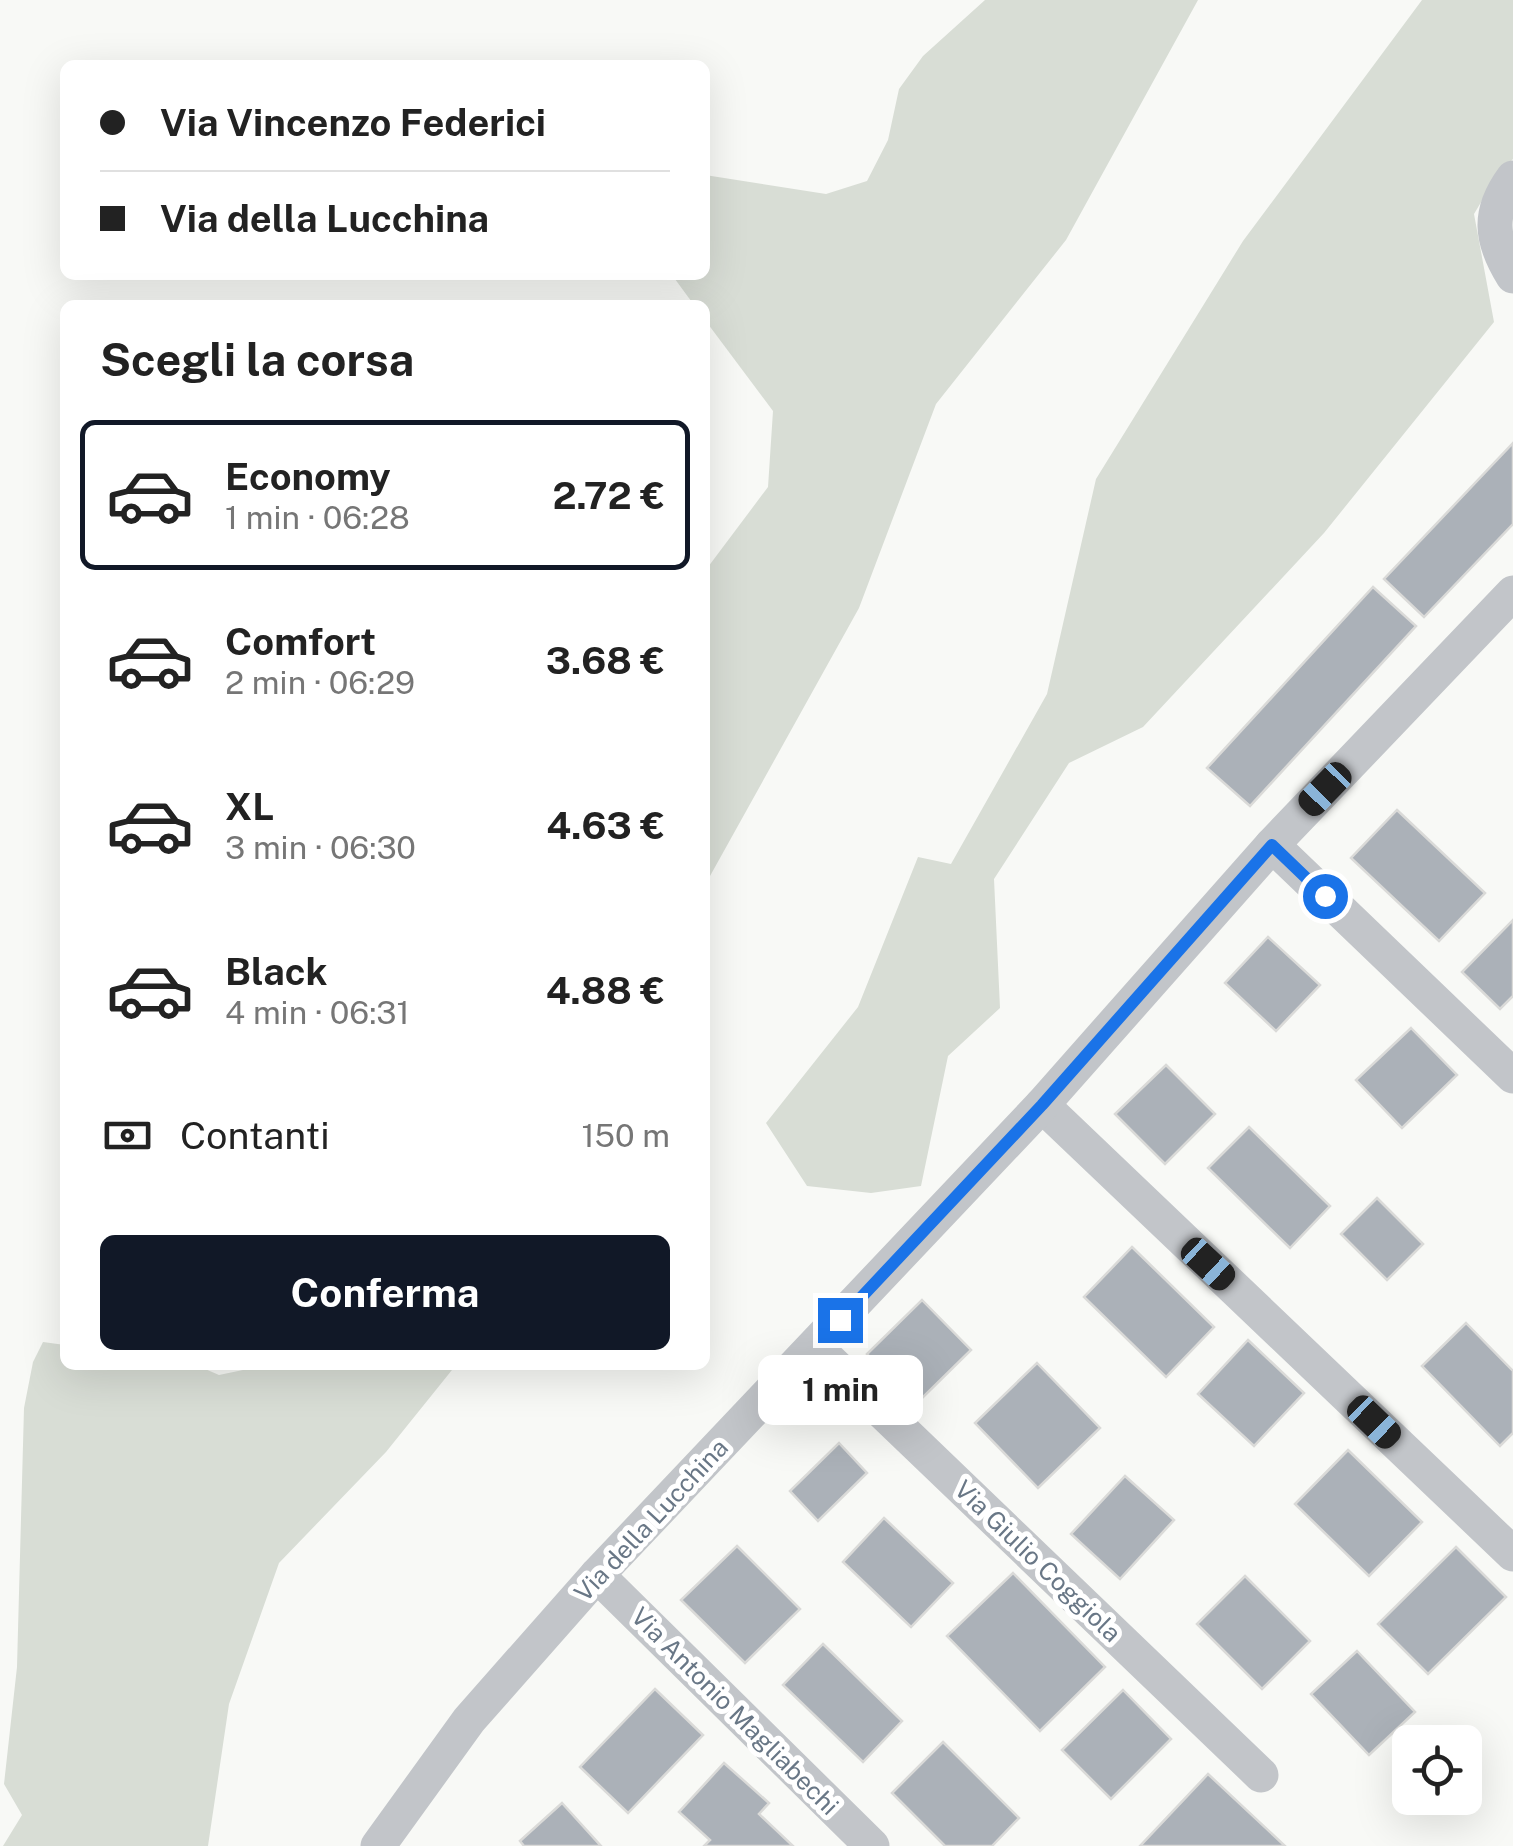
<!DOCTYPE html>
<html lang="it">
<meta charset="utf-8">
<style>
:root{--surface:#fff;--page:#f6f6f6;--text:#222;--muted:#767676;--line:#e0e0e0;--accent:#111827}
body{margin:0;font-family:"Public Sans",sans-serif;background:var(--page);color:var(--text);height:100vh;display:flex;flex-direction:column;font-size:38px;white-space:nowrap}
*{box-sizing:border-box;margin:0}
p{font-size:32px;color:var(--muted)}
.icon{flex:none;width:55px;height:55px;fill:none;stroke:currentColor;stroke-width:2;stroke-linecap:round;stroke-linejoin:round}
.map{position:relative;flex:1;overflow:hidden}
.side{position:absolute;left:60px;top:300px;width:650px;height:1070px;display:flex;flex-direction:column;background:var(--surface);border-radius:15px;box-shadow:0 10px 40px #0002}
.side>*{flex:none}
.top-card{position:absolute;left:60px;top:60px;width:650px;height:220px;border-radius:15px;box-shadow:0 10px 40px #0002;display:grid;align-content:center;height:220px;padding:0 40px;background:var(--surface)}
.tools{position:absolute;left:1392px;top:1725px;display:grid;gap:20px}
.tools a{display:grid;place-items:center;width:90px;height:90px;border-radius:15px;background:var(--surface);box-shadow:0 10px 40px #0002;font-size:50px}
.end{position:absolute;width:45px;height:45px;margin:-22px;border:12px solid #1a73e8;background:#fff;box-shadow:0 0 0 5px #fff}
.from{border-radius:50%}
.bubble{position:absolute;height:70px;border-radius:15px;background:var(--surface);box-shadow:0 10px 40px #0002;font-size:32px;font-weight:700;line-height:70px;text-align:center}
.car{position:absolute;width:30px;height:60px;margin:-30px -15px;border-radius:12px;box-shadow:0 0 8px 2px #0007;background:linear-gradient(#222 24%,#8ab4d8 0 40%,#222 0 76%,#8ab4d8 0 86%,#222 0)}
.top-card b{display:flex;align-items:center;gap:35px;height:95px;font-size:38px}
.top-card b+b{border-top:2px solid var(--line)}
.top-card i{width:25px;height:25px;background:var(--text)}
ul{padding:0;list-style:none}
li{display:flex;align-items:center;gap:30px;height:150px;margin:0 20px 15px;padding:0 20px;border:5px solid transparent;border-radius:15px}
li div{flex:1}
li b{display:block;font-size:38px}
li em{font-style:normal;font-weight:700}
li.on{border-color:var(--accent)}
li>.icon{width:90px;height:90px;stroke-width:1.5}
h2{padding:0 40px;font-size:45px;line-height:120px}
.pay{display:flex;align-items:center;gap:25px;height:110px;padding:0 40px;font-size:38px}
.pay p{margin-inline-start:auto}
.cta{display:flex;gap:20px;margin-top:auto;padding:20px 40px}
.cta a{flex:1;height:115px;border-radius:15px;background:var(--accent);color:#fff;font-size:40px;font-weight:700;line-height:115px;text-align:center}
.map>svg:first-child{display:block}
.green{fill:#d8ddd5}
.building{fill:#abb1b8;stroke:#dadad8;stroke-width:2.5}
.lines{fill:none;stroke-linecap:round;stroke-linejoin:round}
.minor{stroke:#c2c5c9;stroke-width:35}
.route{stroke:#1a73e8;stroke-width:12}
.labels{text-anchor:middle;stroke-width:10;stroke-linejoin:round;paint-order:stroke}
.street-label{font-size:25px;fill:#697786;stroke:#fff}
</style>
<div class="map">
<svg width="1513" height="1846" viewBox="0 0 1513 1846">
<rect width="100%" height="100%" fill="#f8f9f6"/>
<g class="green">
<polygon points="985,0 1198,0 1066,240 936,404 859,608 705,885 705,571 768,487 773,411 705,320 705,305 694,305 672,275 705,275 705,175 826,194 867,181 888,140 899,89 923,56"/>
<polygon points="1422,0 1513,0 1513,159 1496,177 1474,214 1494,322 1324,533 1143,727 1069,763 994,879 1000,1008 948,1056 921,1186 871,1193 807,1186 766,1123 858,1007 918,857 951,864 1047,694 1096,479 1243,241"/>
<polygon points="43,1342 65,1345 65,1365 196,1365 219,1375 266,1365 456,1365 386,1452 279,1563 229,1704 208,1846 3,1846 22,1815 4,1784 17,1667 24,1408 33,1362"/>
</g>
<g class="building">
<polygon points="1513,443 1513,524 1424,617 1384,579"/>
<polygon points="1373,587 1416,626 1250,806 1207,768"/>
<polygon points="1397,810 1485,893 1439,941 1351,858"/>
<polygon points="1513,920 1513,996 1500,1009 1462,972"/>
<polygon points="1268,937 1320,985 1276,1031 1225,983"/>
<polygon points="1411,1028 1457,1075 1402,1128 1356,1080"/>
<polygon points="1166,1065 1215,1114 1165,1164 1115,1114"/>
<polygon points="1249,1127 1330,1206 1290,1248 1208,1168"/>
<polygon points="1377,1198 1423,1244 1387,1280 1341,1234"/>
<polygon points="1132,1247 1214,1327 1166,1377 1084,1297"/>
<polygon points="922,1300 971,1350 916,1404 867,1354"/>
<polygon points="1466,1323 1513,1371 1513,1433 1500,1446 1422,1366"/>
<polygon points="1248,1340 1304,1393 1254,1446 1198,1394"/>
<polygon points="1037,1363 1100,1428 1038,1488 975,1423"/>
<polygon points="839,1443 867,1473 818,1521 790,1491"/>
<polygon points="1348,1450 1422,1522 1369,1576 1295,1504"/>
<polygon points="1125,1476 1174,1520 1120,1579 1071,1534"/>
<polygon points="884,1518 953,1583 911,1627 843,1562"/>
<polygon points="737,1546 800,1609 745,1663 681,1600"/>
<polygon points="1456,1547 1506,1597 1428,1674 1378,1624"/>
<polygon points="1013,1573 1105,1667 1040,1731 947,1636"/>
<polygon points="1245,1576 1310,1641 1262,1689 1197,1624"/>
<polygon points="823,1644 902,1721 863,1762 783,1685"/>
<polygon points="1357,1651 1415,1712 1369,1755 1311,1694"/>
<polygon points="655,1689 703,1735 628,1813 580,1767"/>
<polygon points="1123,1690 1171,1739 1111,1799 1062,1750"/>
<polygon points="943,1742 1019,1818 992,1846 945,1846 892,1793"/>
<polygon points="724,1763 769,1803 759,1814 793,1846 704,1846 710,1840 679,1812"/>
<polygon points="1208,1774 1285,1846 1140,1846"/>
<polygon points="562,1803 601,1846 524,1846 520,1841"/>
</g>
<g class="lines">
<g class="minor">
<path d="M1513,178c-25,34 -23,61 0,98"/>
<polyline points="1272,845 1513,1076"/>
<polyline points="1042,1105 1513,1554"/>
<polyline points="815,1347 1261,1775"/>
<polyline points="597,1575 872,1846"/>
<polyline points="378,1846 469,1720 597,1575 1042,1105 1272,845 1513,593"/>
</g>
</g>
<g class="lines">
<polyline class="route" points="840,1320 1042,1105 1272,845 1325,896"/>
</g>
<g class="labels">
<g class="street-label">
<text transform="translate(651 1520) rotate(-47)" y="9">Via della Lucchina</text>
<text transform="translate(1038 1561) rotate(44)" y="9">Via Giulio Coggiola</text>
<text transform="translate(735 1711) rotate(45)" y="9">Via Antonio Magliabechi</text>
</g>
</g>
</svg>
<div class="tools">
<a><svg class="icon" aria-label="locate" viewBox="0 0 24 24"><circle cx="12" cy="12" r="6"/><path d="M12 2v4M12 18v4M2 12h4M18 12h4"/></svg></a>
</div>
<i class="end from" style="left:1325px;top:896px"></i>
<i class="end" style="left:840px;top:1320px"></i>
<div class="bubble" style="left:758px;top:1355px;width:165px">1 min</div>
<i class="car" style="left:1325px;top:789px;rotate:224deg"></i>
<i class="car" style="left:1208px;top:1264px;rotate:133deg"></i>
<i class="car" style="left:1374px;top:1422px;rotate:134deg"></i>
<div class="top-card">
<b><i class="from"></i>Via Vincenzo Federici</b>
<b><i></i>Via della Lucchina</b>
</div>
<section class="side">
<h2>Scegli la corsa</h2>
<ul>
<li class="on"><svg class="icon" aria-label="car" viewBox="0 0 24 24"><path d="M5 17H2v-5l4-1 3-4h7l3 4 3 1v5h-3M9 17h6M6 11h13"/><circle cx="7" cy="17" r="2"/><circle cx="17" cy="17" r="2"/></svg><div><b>Economy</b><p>1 min · 06:28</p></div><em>2.72 €</em></li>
<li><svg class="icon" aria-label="car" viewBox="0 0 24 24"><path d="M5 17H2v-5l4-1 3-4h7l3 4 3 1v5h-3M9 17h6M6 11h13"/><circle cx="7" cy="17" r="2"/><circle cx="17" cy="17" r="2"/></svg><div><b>Comfort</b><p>2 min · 06:29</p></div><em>3.68 €</em></li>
<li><svg class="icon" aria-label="car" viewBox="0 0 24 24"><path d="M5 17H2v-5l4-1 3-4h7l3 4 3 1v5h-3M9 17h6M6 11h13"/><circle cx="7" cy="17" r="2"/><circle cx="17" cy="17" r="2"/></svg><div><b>XL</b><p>3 min · 06:30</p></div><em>4.63 €</em></li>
<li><svg class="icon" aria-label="car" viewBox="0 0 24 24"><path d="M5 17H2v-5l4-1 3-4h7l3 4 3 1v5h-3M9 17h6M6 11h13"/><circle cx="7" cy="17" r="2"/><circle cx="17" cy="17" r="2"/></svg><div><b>Black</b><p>4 min · 06:31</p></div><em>4.88 €</em></li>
</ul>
<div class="pay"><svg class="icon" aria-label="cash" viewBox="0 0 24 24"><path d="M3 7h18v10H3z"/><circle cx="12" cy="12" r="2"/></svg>Contanti<p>150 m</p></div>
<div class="cta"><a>Conferma</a></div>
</section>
</div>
